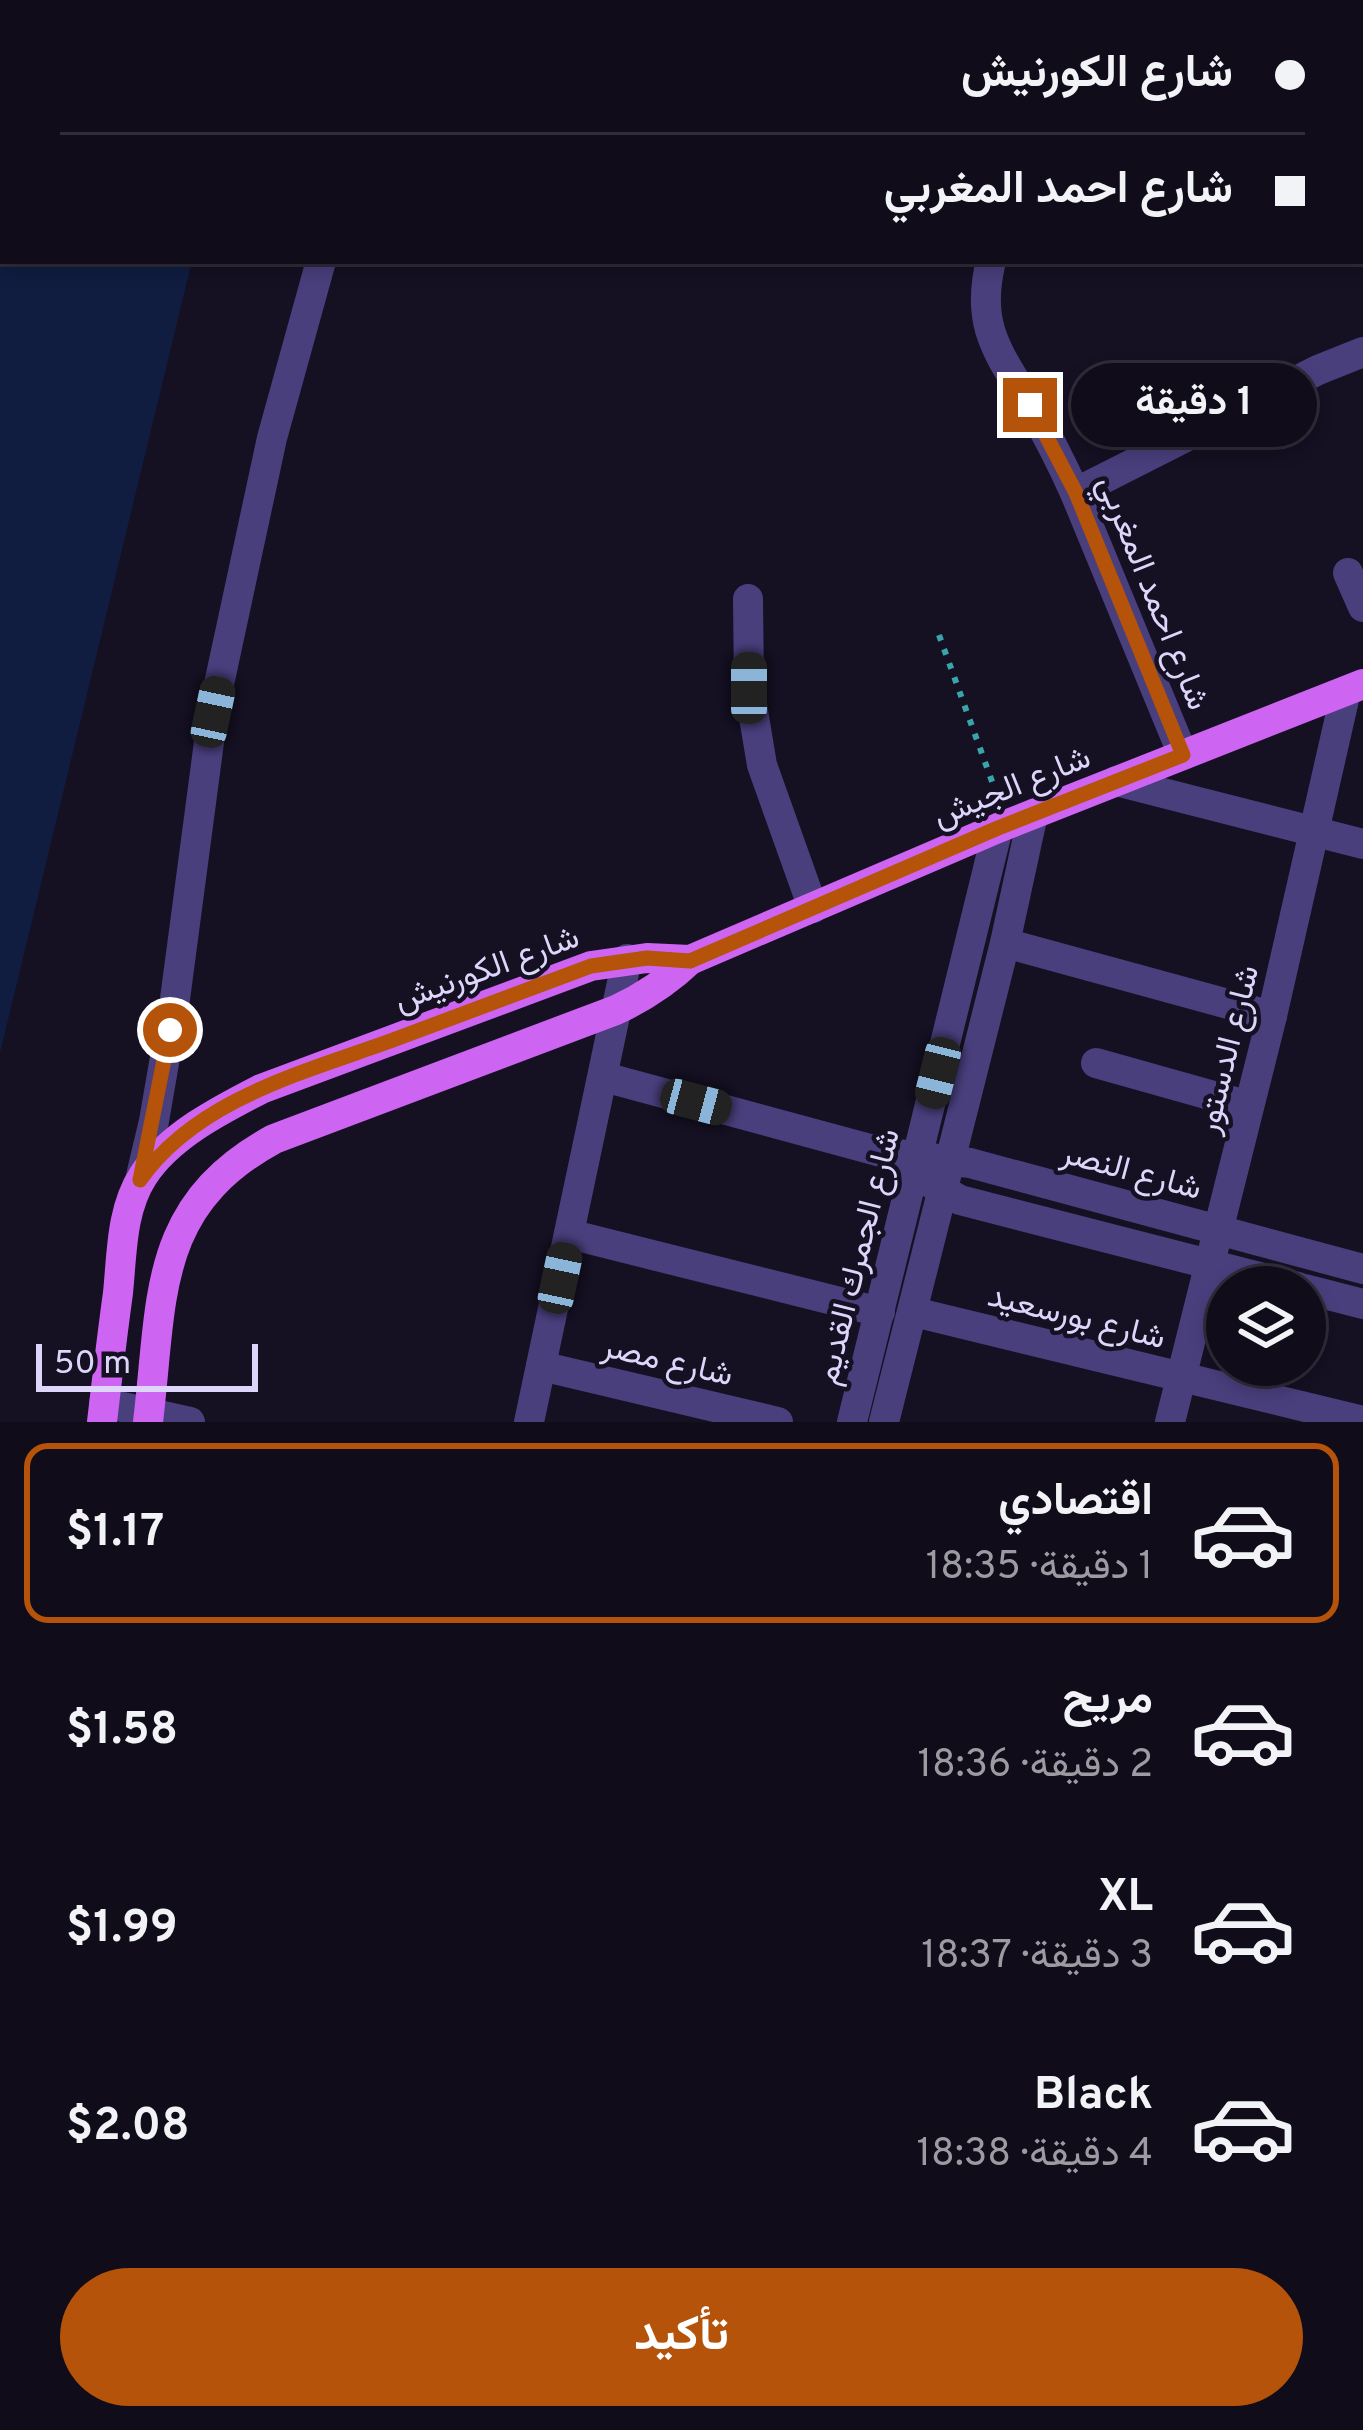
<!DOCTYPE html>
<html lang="ar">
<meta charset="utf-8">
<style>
:root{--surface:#100c1a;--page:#191523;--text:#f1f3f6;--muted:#9c9ba2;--line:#302c39;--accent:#b45309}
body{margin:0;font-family:Overpass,Vazirmatn,sans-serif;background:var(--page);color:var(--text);direction:rtl;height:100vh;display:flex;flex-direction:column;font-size:45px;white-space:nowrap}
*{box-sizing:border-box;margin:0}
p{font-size:39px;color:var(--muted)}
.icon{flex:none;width:66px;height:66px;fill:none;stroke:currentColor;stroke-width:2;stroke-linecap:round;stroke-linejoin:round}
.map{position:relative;height:1422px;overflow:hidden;direction:ltr}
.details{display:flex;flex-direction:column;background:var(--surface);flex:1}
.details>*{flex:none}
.hud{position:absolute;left:0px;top:0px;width:1365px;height:264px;box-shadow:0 6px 18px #0003,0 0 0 3px var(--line);direction:rtl;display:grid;align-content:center;height:264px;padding:0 60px;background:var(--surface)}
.fabs{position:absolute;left:1206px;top:1266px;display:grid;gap:24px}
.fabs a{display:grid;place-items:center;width:120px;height:120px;border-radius:50%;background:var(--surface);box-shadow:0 6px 18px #0003,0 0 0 3px var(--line);font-size:60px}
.scale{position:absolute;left:36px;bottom:30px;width:222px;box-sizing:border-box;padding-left:12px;border:6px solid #ded5fb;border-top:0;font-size:33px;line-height:42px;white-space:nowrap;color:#ded5fb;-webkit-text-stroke:9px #151022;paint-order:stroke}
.end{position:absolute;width:54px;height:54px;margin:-27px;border:15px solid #b45309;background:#fff;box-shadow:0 0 0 6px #fff}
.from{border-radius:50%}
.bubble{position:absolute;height:84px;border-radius:42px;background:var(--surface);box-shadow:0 6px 18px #0003,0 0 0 3px var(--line);font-size:39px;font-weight:700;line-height:84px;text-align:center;direction:rtl}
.car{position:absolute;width:36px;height:72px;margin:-36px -18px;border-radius:15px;box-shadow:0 0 9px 3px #0007;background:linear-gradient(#222 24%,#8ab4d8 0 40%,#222 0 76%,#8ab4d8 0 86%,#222 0)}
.hud b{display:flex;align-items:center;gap:42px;height:114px;font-size:45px}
.hud b+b{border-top:3px solid var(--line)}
.hud i{width:30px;height:30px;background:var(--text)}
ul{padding:21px 0 0;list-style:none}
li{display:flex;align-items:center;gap:36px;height:180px;margin:0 24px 18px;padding:0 36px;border:6px solid transparent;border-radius:24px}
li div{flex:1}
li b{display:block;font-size:45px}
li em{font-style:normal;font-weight:700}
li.on{border-color:var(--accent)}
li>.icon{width:108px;height:108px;stroke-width:1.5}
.button{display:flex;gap:24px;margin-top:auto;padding:24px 60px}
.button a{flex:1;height:138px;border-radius:72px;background:var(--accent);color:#fff;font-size:48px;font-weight:700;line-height:138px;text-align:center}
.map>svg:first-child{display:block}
.water{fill:#101d41}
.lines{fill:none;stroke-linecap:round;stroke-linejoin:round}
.path{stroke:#39a5ab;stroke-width:6;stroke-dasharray:6 9;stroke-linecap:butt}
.minor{stroke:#493f7d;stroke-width:30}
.major{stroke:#ce65f2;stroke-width:30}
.route{stroke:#b45309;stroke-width:15}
.labels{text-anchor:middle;stroke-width:9;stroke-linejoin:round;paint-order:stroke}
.street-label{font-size:33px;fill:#ded5fb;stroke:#151022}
</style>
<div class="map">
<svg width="1363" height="1422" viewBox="0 0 1363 1422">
<rect width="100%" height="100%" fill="#151022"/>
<polygon class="water" points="0,0 255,0 254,3 3,3 3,261 192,261 0,1053"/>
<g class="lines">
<polyline class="path" points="939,635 998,798"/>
<g class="minor">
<polyline points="392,3 393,0"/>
<polyline points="1050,3 1051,0"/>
<polyline points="1202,3 1210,0"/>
<path d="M991,261c-17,68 10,94 41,148 16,27 30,55 43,84l108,262"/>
<polyline points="1075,493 1318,370 1363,352"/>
<polyline points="1348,573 1363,607"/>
<polyline points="748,599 749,687 762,765 813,908"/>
<polyline points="1116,781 1363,844"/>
<polyline points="1005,943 1272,1016"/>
<polyline points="1096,1063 1249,1106"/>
<polyline points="604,1077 881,1152 970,1163 1363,1269"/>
<polyline points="140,1180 154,1121 175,999 213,712 272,438 321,261"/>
<polyline points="927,1181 960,1200 1298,1287"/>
<polyline points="569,1234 880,1312"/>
<polyline points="1305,1289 1363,1304"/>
<polyline points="914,1312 1363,1421"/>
<polyline points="541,1366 778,1422"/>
<polyline points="104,1403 190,1422"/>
<polyline points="529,1422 627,959"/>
<polyline points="852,1422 998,828"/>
<polyline points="884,1422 1005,943 1033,814"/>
<polyline points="1170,1422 1272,1016 1346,691"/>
</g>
<g class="major">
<path d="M102,1422c5,-43 10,-86 16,-129 4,-39 3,-83 25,-117 26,-40 77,-66 118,-87l330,-123 56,-8 43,2"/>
<path d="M148,1422c15,-123 3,-216 126,-283l342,-129c28,-13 51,-28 74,-50l308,-132 365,-144"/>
</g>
</g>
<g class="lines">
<path class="route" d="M170,1030l-30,150c57,-81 165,-108 253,-140 66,-25 132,-50 198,-74l56,-8 43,3 308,-133 185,-73 -107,-262 -46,-88"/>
</g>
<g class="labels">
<g class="street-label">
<text transform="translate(1155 592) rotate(68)" y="12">شارع احمد المغربي</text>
<text transform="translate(1011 785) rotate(-22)" y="12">شارع الجيش</text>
<text transform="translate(486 967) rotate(-20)" y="12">شارع الكورنيش</text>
<text transform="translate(1226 1049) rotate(-76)" y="12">شارع الدستور</text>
<text transform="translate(1132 1169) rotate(15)" y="12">شارع النصر</text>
<text transform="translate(856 1256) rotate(-76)" y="12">شارع الجمرك القديم</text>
<text transform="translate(1077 1315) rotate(14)" y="12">شارع بورسعيد</text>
<text transform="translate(668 1359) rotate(13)" y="12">شارع مصر</text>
</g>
</g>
</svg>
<div class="fabs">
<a><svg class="icon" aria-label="layers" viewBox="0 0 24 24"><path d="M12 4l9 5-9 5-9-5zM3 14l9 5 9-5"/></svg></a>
</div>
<div class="scale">50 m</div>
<i class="end from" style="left:170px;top:1030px"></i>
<i class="end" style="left:1030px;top:405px"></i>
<div class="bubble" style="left:1071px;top:363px;width:246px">1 دقيقة</div>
<i class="car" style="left:749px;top:688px;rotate:0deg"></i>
<i class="car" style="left:213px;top:712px;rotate:12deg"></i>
<i class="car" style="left:938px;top:1073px;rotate:194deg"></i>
<i class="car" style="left:696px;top:1102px;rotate:105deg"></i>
<i class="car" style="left:560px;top:1278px;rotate:12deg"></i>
<div class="hud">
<b><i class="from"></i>شارع الكورنيش</b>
<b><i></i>شارع احمد المغربي</b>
</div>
</div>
<section class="details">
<ul>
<li class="on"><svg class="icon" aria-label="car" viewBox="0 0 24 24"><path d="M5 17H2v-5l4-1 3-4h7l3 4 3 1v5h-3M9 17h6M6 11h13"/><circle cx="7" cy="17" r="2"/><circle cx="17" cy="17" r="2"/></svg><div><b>اقتصادي</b><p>1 دقيقة · 18:35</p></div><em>$1.17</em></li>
<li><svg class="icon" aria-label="car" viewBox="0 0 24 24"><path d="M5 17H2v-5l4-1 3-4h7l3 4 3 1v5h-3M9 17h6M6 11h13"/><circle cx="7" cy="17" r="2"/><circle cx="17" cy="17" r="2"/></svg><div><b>مريح</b><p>2 دقيقة · 18:36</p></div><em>$1.58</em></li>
<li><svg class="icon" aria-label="car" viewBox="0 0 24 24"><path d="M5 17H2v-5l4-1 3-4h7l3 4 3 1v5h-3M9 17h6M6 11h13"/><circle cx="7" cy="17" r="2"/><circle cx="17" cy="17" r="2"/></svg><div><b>XL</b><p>3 دقيقة · 18:37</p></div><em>$1.99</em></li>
<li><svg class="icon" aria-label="car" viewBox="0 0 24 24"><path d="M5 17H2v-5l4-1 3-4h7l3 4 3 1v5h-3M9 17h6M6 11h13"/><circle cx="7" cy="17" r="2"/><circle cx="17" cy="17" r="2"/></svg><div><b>Black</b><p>4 دقيقة · 18:38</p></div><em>$2.08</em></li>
</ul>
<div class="button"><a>تأكيد</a></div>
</section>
